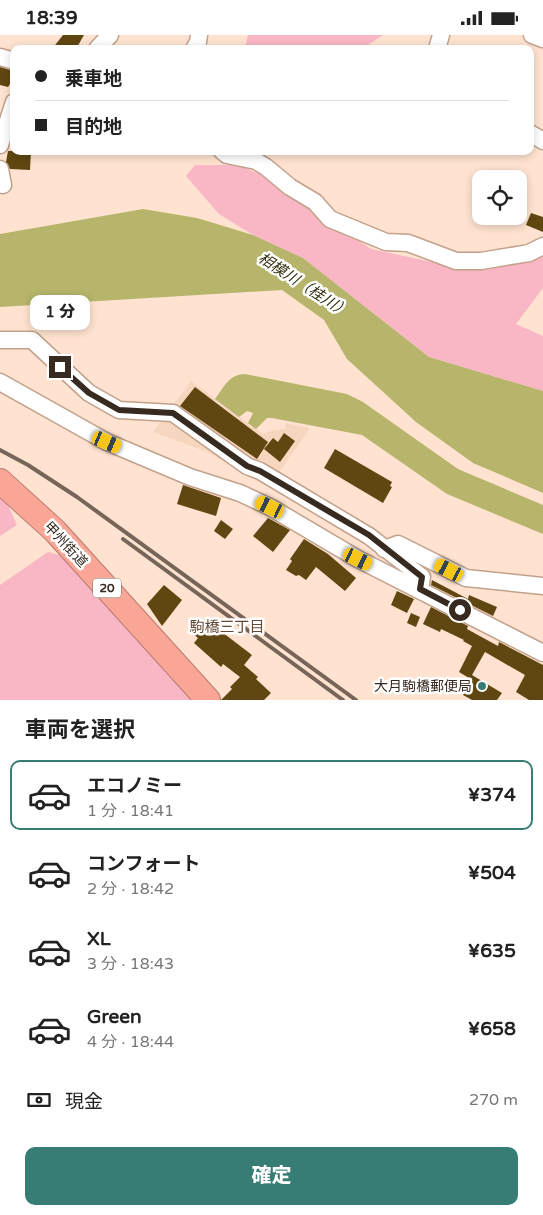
<!DOCTYPE html>
<html lang="ja">
<meta charset="utf-8">
<style>
:root{--surface:#fff;--page:#f2f2f2;--text:#222;--muted:#767676;--line:#e0e0e0;--accent:#377d74}
body{margin:0;font-family:"Varela Round","Noto Sans JP",sans-serif;background:var(--page);color:var(--text);height:100vh;display:flex;flex-direction:column;font-size:19px;white-space:nowrap}
*{box-sizing:border-box;margin:0}
p{font-size:16px;color:var(--muted)}
.icon{flex:none;width:28px;height:28px;fill:none;stroke:currentColor;stroke-width:2;stroke-linecap:round;stroke-linejoin:round}
.map{position:relative;height:665px;overflow:hidden}
.sheet{display:flex;flex-direction:column;background:var(--surface);flex:1}
.sheet>*{flex:none}
.guide{position:absolute;left:10px;top:10px;width:524px;height:110px;border-radius:10px;box-shadow:0 2px 8px #0003;display:grid;align-content:center;height:110px;padding:0 25px;background:var(--surface)}
.fabs{position:absolute;left:472px;top:135px;display:grid;gap:10px}
.fabs a{display:grid;place-items:center;width:55px;height:55px;border-radius:10px;background:var(--surface);box-shadow:0 2px 8px #0003;font-size:25px}
.end{position:absolute;width:22px;height:22px;margin:-11px;border:6px solid #372a21;background:#fff;box-shadow:0 0 0 2px #fff}
.from{border-radius:50%}
.bubble{position:absolute;height:35px;border-radius:10px;background:var(--surface);box-shadow:0 2px 8px #0003;font-size:16px;font-weight:800;line-height:35px;text-align:center}
.car{position:absolute;width:15px;height:30px;margin:-15px -8px;border-radius:6px;box-shadow:0 0 4px 1px #0007;background:linear-gradient(#f5c518 24%,#345 0 40%,#f5c518 0 76%,#345 0 86%,#f5c518 0)}
.guide b{display:flex;align-items:center;gap:18px;height:48px;font-size:19px}
.guide b+b{border-top:1px solid var(--line)}
.guide i{width:12px;height:12px;background:var(--text)}
ul{padding:0;list-style:none}
li{display:flex;align-items:center;gap:15px;height:70px;margin:0 10px 8px;padding:0 15px;border:2px solid transparent;border-radius:10px}
li div{flex:1}
li b{display:block;font-size:19px}
li em{font-style:normal;font-weight:800}
li.on{border-color:var(--accent)}
li>.icon{width:45px;height:45px;stroke-width:1.5}
h2{padding:0 25px;font-size:22px;line-height:60px}
.pay{display:flex;align-items:center;gap:12px;height:55px;padding:0 25px;font-size:19px}
.pay p{margin-inline-start:auto}
.primary-button{display:flex;gap:10px;margin-top:auto;padding:10px 25px}
.primary-button a{flex:1;height:58px;border-radius:10px;background:var(--accent);color:#fff;font-size:20px;font-weight:800;line-height:58px;text-align:center}
.status{display:flex;justify-content:space-between;align-items:center;height:35px;padding:0 25px;background:var(--surface);direction:ltr}
.status svg{height:14px;fill:currentColor}
.map>svg:first-child{display:block}
.built{fill:#f6d6bf}
.green{fill:#f9b7c5}
.water{fill:#b6b56b}
.building{fill:#604711}
.lines{fill:none;stroke-linecap:round;stroke-linejoin:round}
.minor-casing{stroke:#c2a18b;stroke-width:19}
.highway-casing{stroke:#b67b6e;stroke-width:26}
.minor{stroke:#fff;stroke-width:16}
.highway{stroke:#faa697;stroke-width:24}
.rail{stroke:#776559;stroke-width:4}
.route{stroke:#372a21;stroke-width:6}
.poi-dot{fill:#377d74;stroke:#fff;stroke-width:2}
.labels{text-anchor:middle;stroke-width:5;stroke-linejoin:round;paint-order:stroke}
.shield{fill:#fff;stroke:#736a64;stroke-width:1}
.shield-label{font-size:12px;font-weight:bold;fill:#372a21}
.street-label{font-size:14px;fill:#372a21;stroke:#fff}
.poi-label{font-size:14px;fill:#372a21;stroke:#fff;text-anchor:end}
.water-label{font-size:15px;font-style:italic;fill:#343312;stroke:#fff}
.neighbourhood-label{font-size:15px;fill:#664a36;stroke:#fff}
</style>
<div class="status"><b>18:39</b><svg viewBox="0 0 49 12"><path d="M0 12V9h3v3zM5 12V6h3v6zM10 12V3h3v9zM15 12V0h3v12zM26 1h20v11H26zM47 4h2v5h-2z"/></svg></div>
<div class="map">
<svg width="543" height="665" viewBox="0 0 543 665">
<rect width="100%" height="100%" fill="#ffe3d0"/>
<polygon class="built" points="191,346 263,399 273,395 285,394 286,388 310,393 270,451 205,416 153,397"/>
<g class="green">
<polygon points="248,0 383,0 362,14 245,14"/>
<polygon points="195,130 239,130 261,140 371,214 446,230 543,217 543,253 516,289 543,301 543,356 429,322 303,223 253,200 219,179 186,141"/>
<polygon points="0,463 6,466 17,490 0,501"/>
<polygon points="48,517 75,524 203,665 0,665 0,550"/>
</g>
<g class="water">
<polygon points="143,174 197,183 253,200 303,223 429,322 543,356 543,458 473,428 416,387 347,324 324,285 282,255 0,272 0,199"/>
<path d="M245,339l102,20 16,8 95,67 85,36v29l-96,-40 -85,-59 -90,-17h-5l-11,11 -8,-6 5,-10 -6,-2 -8,6 -24,-18c10,-13 13,-24 30,-25z"/>
</g>
<g class="building">
<polygon points="63,0 84,0 76,14 52,14"/>
<polygon points="0,32 14,36 14,43 8,52 0,50"/>
<polygon points="8,116 31,116 30,135 10,134 6,127"/>
<polygon points="531,178 543,182 543,197 526,190"/>
<polygon points="195,352 268,407 257,424 180,371"/>
<polygon points="284,398 295,406 280,427 264,414 273,403 278,407"/>
<polygon points="335,414 392,447 390,451 392,452 383,468 324,433"/>
<polygon points="183,450 221,463 216,481 177,469"/>
<polygon points="268,483 290,495 273,517 253,501"/>
<polygon points="221,485 233,494 225,504 214,496"/>
<polygon points="304,504 328,519 356,543 345,556 316,532 306,545 299,540 296,541 286,535 292,526 290,524"/>
<polygon points="432,545 468,564 469,560 497,572 493,581 431,550"/>
<polygon points="164,550 182,565 162,591 147,569"/>
<polygon points="397,556 414,564 407,578 391,570"/>
<polygon points="431,572 468,591 467,594 498,611 499,607 543,630 543,665 529,665 516,657 525,640 485,617 472,640 502,658 497,665 472,665 463,660 465,657 461,655 469,643 459,637 472,611 463,606 464,605 441,594 440,597 423,589"/>
<polygon points="411,578 420,582 416,592 407,588"/>
<polygon points="205,584 252,620 244,630 258,642 256,644 271,658 264,665 221,665 232,654 230,652 240,642 223,629 221,632 194,608 198,603 193,599"/>
</g>
<g class="lines">
<g class="minor-casing">
<g id="minor">
<polyline points="532,0 543,4"/>
<polyline points="97,14 110,0"/>
<polyline points="194,14 198,7 199,0"/>
<polyline points="437,14 441,0"/>
<polyline points="0,22 14,26"/>
<polyline points="530,98 543,106"/>
<polyline points="0,110 14,67"/>
<polyline points="222,116 227,120 256,126 266,132 290,152 315,167 330,184 386,207 408,208 456,226 481,226 529,218 543,211"/>
<polyline points="0,134 3,150"/>
<polyline points="0,305 32,305 89,358 119,375 173,378 247,431 260,436 369,501 422,542 420,554"/>
<polyline points="0,347 107,407 190,442 240,458 270,472 358,524 543,618"/>
<polyline points="384,514 398,509 466,543 543,551"/>
</g>
</g>
<g class="highway-casing">
<polyline id="highway" points="0,446 55,496 208,665"/>
</g>
<use href="#minor" class="minor"/>
<use href="#highway" class="highway"/>
<g class="rail">
<polyline points="0,415 28,430 77,462 356,665"/>
<polyline points="123,504 343,665"/>
</g>
</g>
<g class="lines">
<polyline class="route" points="60,332 89,358 119,375 173,378 247,431 260,436 369,500 422,542 420,554 460,575"/>
</g>
<circle class="poi-dot" cx="482" cy="651" r="5"/>
<g class="labels">
<rect class="shield" x="93" y="543.5" width="28" height="19" rx="4"/>
<g class="shield-label">
<text x="107" y="557">20</text>
</g>
<g class="street-label">
<text transform="translate(66 509) rotate(47)" y="5">甲州街道</text>
</g>
<g class="poi-label">
<text x="472" y="656">大月駒橋郵便局</text>
</g>
<g class="water-label">
<text transform="translate(304 250) rotate(33)" y="5">相模川（桂川）</text>
</g>
<g class="neighbourhood-label">
<text x="227" y="597">駒橋三丁目</text>
</g>
</g>
</svg>
<div class="fabs">
<a><svg class="icon" aria-label="locate" viewBox="0 0 24 24"><circle cx="12" cy="12" r="6"/><path d="M12 2v4M12 18v4M2 12h4M18 12h4"/></svg></a>
</div>
<i class="end from" style="left:460px;top:575px"></i>
<i class="end" style="left:60px;top:332px"></i>
<div class="bubble" style="left:30px;top:260px;width:60px">1 分</div>
<i class="car" style="left:107px;top:407px;rotate:113deg"></i>
<i class="car" style="left:270px;top:472px;rotate:296deg"></i>
<i class="car" style="left:358px;top:524px;rotate:116deg"></i>
<i class="car" style="left:449px;top:535px;rotate:297deg"></i>
<div class="guide">
<b><i class="from"></i>乗車地</b>
<b><i></i>目的地</b>
</div>
</div>
<section class="sheet">
<h2>車両を選択</h2>
<ul>
<li class="on"><svg class="icon" aria-label="car" viewBox="0 0 24 24"><path d="M5 17H2v-5l4-1 3-4h7l3 4 3 1v5h-3M9 17h6M6 11h13"/><circle cx="7" cy="17" r="2"/><circle cx="17" cy="17" r="2"/></svg><div><b>エコノミー</b><p>1 分 · 18:41</p></div><em>¥374</em></li>
<li><svg class="icon" aria-label="car" viewBox="0 0 24 24"><path d="M5 17H2v-5l4-1 3-4h7l3 4 3 1v5h-3M9 17h6M6 11h13"/><circle cx="7" cy="17" r="2"/><circle cx="17" cy="17" r="2"/></svg><div><b>コンフォート</b><p>2 分 · 18:42</p></div><em>¥504</em></li>
<li><svg class="icon" aria-label="car" viewBox="0 0 24 24"><path d="M5 17H2v-5l4-1 3-4h7l3 4 3 1v5h-3M9 17h6M6 11h13"/><circle cx="7" cy="17" r="2"/><circle cx="17" cy="17" r="2"/></svg><div><b>XL</b><p>3 分 · 18:43</p></div><em>¥635</em></li>
<li><svg class="icon" aria-label="car" viewBox="0 0 24 24"><path d="M5 17H2v-5l4-1 3-4h7l3 4 3 1v5h-3M9 17h6M6 11h13"/><circle cx="7" cy="17" r="2"/><circle cx="17" cy="17" r="2"/></svg><div><b>Green</b><p>4 分 · 18:44</p></div><em>¥658</em></li>
</ul>
<div class="pay"><svg class="icon" aria-label="cash" viewBox="0 0 24 24"><path d="M3 7h18v10H3z"/><circle cx="12" cy="12" r="2"/></svg>現金<p>270 m</p></div>
<div class="primary-button"><a>確定</a></div>
</section>
